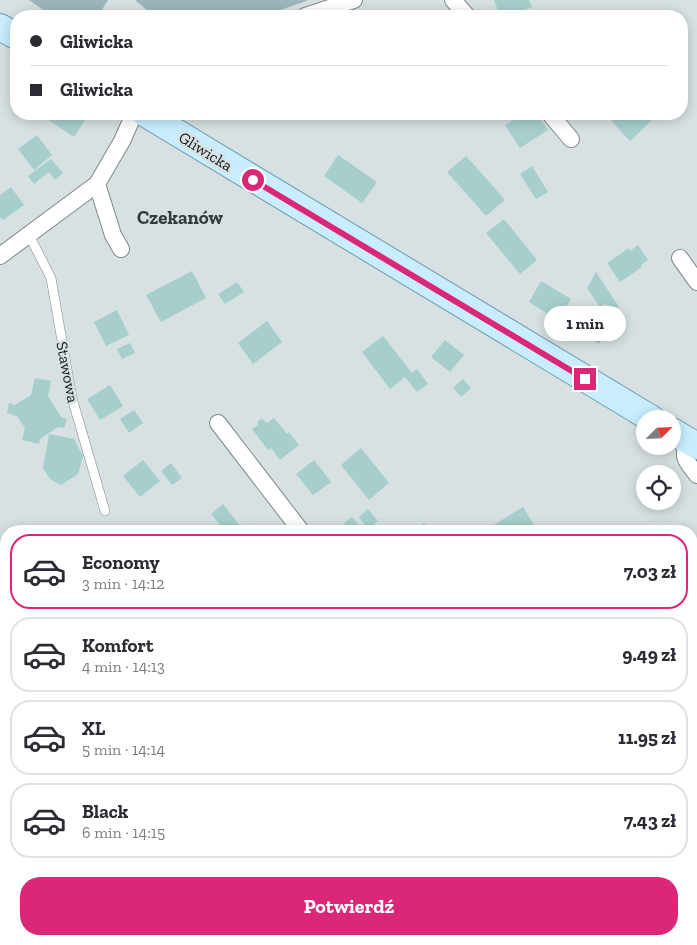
<!DOCTYPE html>
<html lang="pl">
<meta charset="utf-8">
<style>
:root{--surface:#fff;--page:#f2f2f3;--text:#2b2b33;--muted:#7c7c81;--line:#e1e1e2;--accent:#db2777}
body{margin:0;font-family:"Zilla Slab",serif;background:var(--page);color:var(--text);height:100vh;display:flex;flex-direction:column;font-size:19px;white-space:nowrap}
*{box-sizing:border-box;margin:0}
p{font-size:16px;color:var(--muted)}
.icon{flex:none;width:28px;height:28px;fill:none;stroke:currentColor;stroke-width:2;stroke-linecap:round;stroke-linejoin:round}
.map{position:relative;flex:1;overflow:hidden}
.panel{position:absolute;left:0px;top:525px;width:698px;height:420px;display:flex;flex-direction:column;background:var(--surface);border-radius:20px 20px 0 0;box-shadow:0 2px 12px #0003}
.panel>*{flex:none}
.guide{position:absolute;left:10px;top:10px;width:678px;height:110px;border-radius:20px;box-shadow:0 2px 12px #0003;display:grid;align-content:center;height:110px;padding:0 20px;background:var(--surface)}
.needle{width:32px;rotate:66deg}
.buttons{position:absolute;left:636px;top:410px;display:grid;gap:10px}
.buttons a{display:grid;place-items:center;width:45px;height:45px;border-radius:50%;background:var(--surface);box-shadow:0 2px 12px #0003;font-size:25px}
.end{position:absolute;width:22px;height:22px;margin:-11px;border:6px solid #db2777;background:#fff;box-shadow:0 0 0 2px #fff}
.from{border-radius:50%}
.bubble{position:absolute;height:35px;border-radius:18px;background:var(--surface);box-shadow:0 2px 12px #0003;font-size:16px;font-weight:700;line-height:35px;text-align:center}
.guide b{display:flex;align-items:center;gap:18px;height:48px;font-size:19px}
.guide b+b{border-top:1px solid var(--line)}
.guide i{width:12px;height:12px;background:var(--text)}
ul{padding:9px 0 0;list-style:none}
li{display:flex;align-items:center;gap:15px;height:75px;margin:0 10px 8px;padding:0 10px;border:2px solid var(--line);border-radius:20px}
li div{flex:1}
li b{display:block;font-size:19px}
li em{font-style:normal;font-weight:700}
li.selected{border-color:var(--accent)}
li>.icon{width:45px;height:45px;stroke-width:1.5}
.action{display:flex;gap:10px;margin-top:auto;padding:10px 20px}
.action a{flex:1;height:58px;border-radius:20px;background:var(--accent);color:#fff;font-size:20px;font-weight:700;line-height:58px;text-align:center}
.map>svg:first-child{display:block}
.green{fill:#9db6bb}
.building{fill:#a6cfcb}
.lines{fill:none;stroke-linecap:round;stroke-linejoin:round}
.lane-casing{stroke:#7f8889;stroke-width:10}
.street-casing{stroke:#7f8889;stroke-width:18}
.primary-casing{stroke:#709bae;stroke-width:28}
.lane{stroke:#fff;stroke-width:9}
.street{stroke:#fff;stroke-width:16}
.primary{stroke:#c7edfe;stroke-width:26}
.route{stroke:#db2777;stroke-width:6}
.labels{text-anchor:middle;stroke-width:5;stroke-linejoin:round;paint-order:stroke}
.street-label{font-size:16px;fill:#141818;stroke:#d7e0e2}
.quarter-label{font-size:19px;font-weight:bold;fill:#333b3c;stroke:#d7e0e2}
</style>
<div class="map">
<svg width="697" height="945" viewBox="0 0 697 945">
<rect width="100%" height="100%" fill="#d7e0e2"/>
<g class="green">
<polygon points="29,0 108,0 98,16 52,16"/>
<polygon points="135,0 309,0 263,16 154,16"/>
</g>
<g class="building">
<polygon points="494,0 529,0 532,7 506,16 500,16"/>
<polygon points="51,114 89,114 74,137 47,119"/>
<polygon points="522,114 537,114 548,130 520,148 505,125"/>
<polygon points="605,114 645,114 651,121 630,141"/>
<polygon points="37,135 52,155 34,170 18,149"/>
<polygon points="338,155 377,182 362,203 324,176"/>
<polygon points="466,156 505,200 486,216 447,172"/>
<polygon points="51,159 63,173 55,180 49,172 34,184 28,176"/>
<polygon points="532,166 548,192 536,199 520,174"/>
<polygon points="11,187 24,205 3,220 0,217 0,195"/>
<polygon points="504,219 537,260 520,274 486,233"/>
<polygon points="638,245 648,260 641,265 642,267 620,282 607,263 629,248 630,251"/>
<polygon points="192,271 206,298 161,322 146,295"/>
<polygon points="596,272 619,307 612,312 606,303 600,307 587,288"/>
<polygon points="541,281 571,299 558,320 529,302"/>
<polygon points="237,282 244,292 225,304 218,294"/>
<polygon points="117,310 129,335 106,346 94,322"/>
<polygon points="590,311 611,324 599,344 578,332"/>
<polygon points="267,321 282,342 253,364 238,343"/>
<polygon points="383,336 412,373 417,369 428,384 417,392 405,377 390,389 362,352"/>
<polygon points="445,340 464,355 450,372 431,357"/>
<polygon points="130,343 135,353 122,359 117,349"/>
<polygon points="35,378 51,381 48,396 61,417 67,419 64,428 58,427 40,439 39,444 22,440 25,428 17,416 7,413 9,403 15,405 31,395"/>
<polygon points="463,379 471,388 461,397 453,388"/>
<polygon points="110,385 123,406 100,420 87,399"/>
<polygon points="134,410 143,423 129,433 120,419"/>
<polygon points="274,418 287,434 289,432 299,445 280,460 271,448 268,450 252,429 258,425 258,421 261,419 264,420 267,423"/>
<polygon points="49,434 74,439 83,456 78,474 61,485 50,479 43,468"/>
<polygon points="361,448 389,483 369,500 341,465"/>
<polygon points="143,460 160,481 140,497 123,476"/>
<polygon points="314,460 331,482 313,495 296,474"/>
<polygon points="171,463 182,478 172,485 161,471"/>
<polygon points="223,504 244,531 253,524 259,531 225,531 211,514"/>
<polygon points="523,507 536,528 530,531 484,531"/>
<polygon points="368,509 378,521 368,529 359,517"/>
<polygon points="352,517 360,527 355,531 350,531 344,523"/>
<polygon points="424,523 431,531 414,531"/>
<polygon points="0,599 6,607 6,619 0,624"/>
<polygon points="6,628 6,643 0,648 0,633"/>
<polygon points="6,700 6,714 0,718 0,704"/>
<polygon points="6,741 6,765 0,756 0,745"/>
<polygon points="6,891 6,921 0,905 0,893"/>
<polygon points="13,939 44,939 46,945 15,945"/>
<polygon points="258,939 277,939 280,945 260,945"/>
</g>
<g class="lines">
<g class="lane-casing">
<g id="lane">
<polyline points="29,235 51,278 72,398 105,511"/>
<polyline points="148,939 150,945"/>
<polyline points="391,939 393,945"/>
<polyline points="80,945 96,939"/>
</g>
</g>
<g class="street-casing">
<g id="street">
<polyline points="453,0 467,16"/>
<polyline points="305,16 354,0"/>
<polyline points="550,114 571,139"/>
<polyline points="97,184 113,235 121,249"/>
<polyline points="0,256 97,184 122,141 134,114"/>
<polyline points="680,258 697,282"/>
<polyline points="218,423 301,531"/>
<path d="M695,439l-6,2c-9,16 -2,21 8,34"/>
<polyline points="0,583 6,591"/>
<polyline points="691,594 697,594"/>
<polyline points="0,832 6,827"/>
<polyline points="225,939 228,945"/>
</g>
</g>
<g class="primary-casing">
<g id="primary">
<polyline points="0,27 16,36"/>
<polyline points="146,114 652,419"/>
<polyline points="672,431 697,446"/>
</g>
</g>
<use href="#lane" class="lane"/>
<use href="#street" class="street"/>
<use href="#primary" class="primary"/>
</g>
<g class="lines">
<polyline class="route" points="253,180 585,379"/>
</g>
<g class="labels">
<g class="street-label">
<text transform="translate(206 151) rotate(32)" y="6">Gliwicka</text>
<text transform="translate(68 372) rotate(79)" y="6">Stawowa</text>
</g>
<g class="quarter-label">
<text x="180" y="224">Czekanów</text>
</g>
</g>
</svg>
<div class="buttons">
<a><svg class="needle" viewBox="-14 -14 28 28"><path d="M0-13l5 13h-10z" fill="#e53935"/><path d="M0 13l5-13h-10z" fill="#7c7c81"/></svg></a>
<a><svg class="icon" aria-label="locate" viewBox="0 0 24 24"><circle cx="12" cy="12" r="6"/><path d="M12 2v4M12 18v4M2 12h4M18 12h4"/></svg></a>
</div>
<i class="end from" style="left:253px;top:180px"></i>
<i class="end" style="left:585px;top:379px"></i>
<div class="bubble" style="left:544px;top:306px;width:82px">1 min</div>
<div class="guide">
<b><i class="from"></i>Gliwicka</b>
<b><i></i>Gliwicka</b>
</div>
<section class="panel">
<ul>
<li class="selected"><svg class="icon" aria-label="car" viewBox="0 0 24 24"><path d="M5 17H2v-5l4-1 3-4h7l3 4 3 1v5h-3M9 17h6M6 11h13"/><circle cx="7" cy="17" r="2"/><circle cx="17" cy="17" r="2"/></svg><div><b>Economy</b><p>3 min · 14:12</p></div><em>7.03 zł</em></li>
<li><svg class="icon" aria-label="car" viewBox="0 0 24 24"><path d="M5 17H2v-5l4-1 3-4h7l3 4 3 1v5h-3M9 17h6M6 11h13"/><circle cx="7" cy="17" r="2"/><circle cx="17" cy="17" r="2"/></svg><div><b>Komfort</b><p>4 min · 14:13</p></div><em>9.49 zł</em></li>
<li><svg class="icon" aria-label="car" viewBox="0 0 24 24"><path d="M5 17H2v-5l4-1 3-4h7l3 4 3 1v5h-3M9 17h6M6 11h13"/><circle cx="7" cy="17" r="2"/><circle cx="17" cy="17" r="2"/></svg><div><b>XL</b><p>5 min · 14:14</p></div><em>11.95 zł</em></li>
<li><svg class="icon" aria-label="car" viewBox="0 0 24 24"><path d="M5 17H2v-5l4-1 3-4h7l3 4 3 1v5h-3M9 17h6M6 11h13"/><circle cx="7" cy="17" r="2"/><circle cx="17" cy="17" r="2"/></svg><div><b>Black</b><p>6 min · 14:15</p></div><em>7.43 zł</em></li>
</ul>
<div class="action"><a>Potwierdź</a></div>
</section>
</div>
